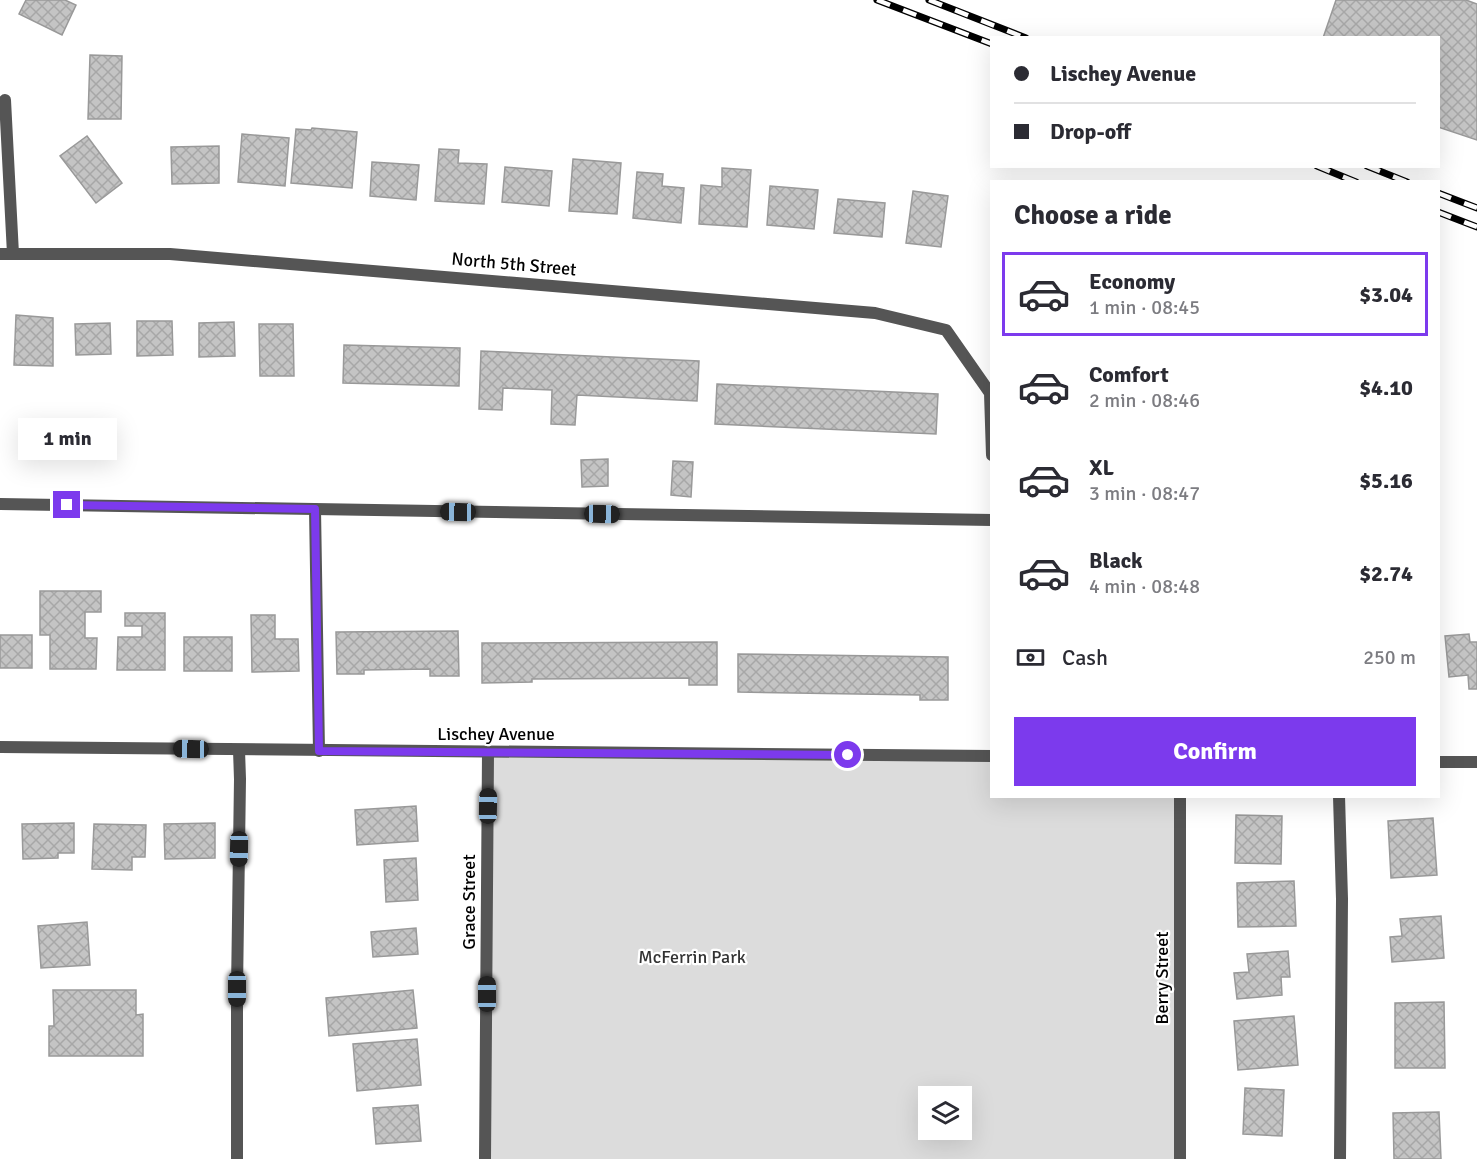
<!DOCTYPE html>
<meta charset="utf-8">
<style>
:root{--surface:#fff;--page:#f2f2f3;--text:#2b2b33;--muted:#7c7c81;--line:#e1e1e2;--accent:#7c3aed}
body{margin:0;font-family:Signika,sans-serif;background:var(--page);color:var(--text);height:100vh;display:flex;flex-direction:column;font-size:22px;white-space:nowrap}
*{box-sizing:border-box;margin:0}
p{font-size:20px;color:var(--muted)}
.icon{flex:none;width:33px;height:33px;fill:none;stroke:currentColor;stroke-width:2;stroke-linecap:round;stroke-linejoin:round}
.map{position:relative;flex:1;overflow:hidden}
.drawer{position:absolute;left:990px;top:180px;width:450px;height:618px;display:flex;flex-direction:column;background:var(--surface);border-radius:0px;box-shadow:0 6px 24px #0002}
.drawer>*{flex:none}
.banner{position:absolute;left:990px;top:36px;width:450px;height:132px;border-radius:0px;box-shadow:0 6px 24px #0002;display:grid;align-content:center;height:132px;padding:0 24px;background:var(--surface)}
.controls{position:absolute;left:918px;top:1086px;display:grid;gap:12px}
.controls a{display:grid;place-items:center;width:54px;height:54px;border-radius:0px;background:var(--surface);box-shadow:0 6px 24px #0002;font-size:30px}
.end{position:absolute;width:27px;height:27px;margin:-14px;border:8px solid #7c3aed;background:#fff;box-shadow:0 0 0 3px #fff}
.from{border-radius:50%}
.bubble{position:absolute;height:42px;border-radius:0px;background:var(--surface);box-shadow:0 6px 24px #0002;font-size:20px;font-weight:700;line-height:42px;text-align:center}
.car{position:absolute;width:18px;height:36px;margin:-18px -9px;border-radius:8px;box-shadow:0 0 4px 2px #0007;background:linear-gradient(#222 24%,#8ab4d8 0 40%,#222 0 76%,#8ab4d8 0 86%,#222 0)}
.banner b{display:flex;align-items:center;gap:21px;height:57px;font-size:22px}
.banner b+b{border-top:2px solid var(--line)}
.banner i{width:15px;height:15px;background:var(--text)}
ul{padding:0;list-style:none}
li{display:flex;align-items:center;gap:18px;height:84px;margin:0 12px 9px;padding:0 12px;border:3px solid transparent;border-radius:0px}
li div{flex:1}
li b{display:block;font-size:22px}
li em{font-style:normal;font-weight:700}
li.selected{border-color:var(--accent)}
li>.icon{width:54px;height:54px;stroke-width:1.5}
h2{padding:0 24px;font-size:27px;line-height:72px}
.pay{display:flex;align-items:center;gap:15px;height:66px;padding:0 24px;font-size:22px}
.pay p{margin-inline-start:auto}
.cta{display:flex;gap:12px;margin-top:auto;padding:12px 24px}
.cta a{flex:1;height:69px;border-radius:0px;background:var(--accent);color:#fff;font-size:24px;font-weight:700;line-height:69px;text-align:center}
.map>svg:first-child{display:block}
.green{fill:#dcdcdc;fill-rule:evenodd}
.building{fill:url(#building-cross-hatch);stroke:#999;stroke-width:1.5}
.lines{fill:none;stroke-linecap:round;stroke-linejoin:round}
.service{stroke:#555;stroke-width:12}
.minor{stroke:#555;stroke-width:12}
.tertiary{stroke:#555;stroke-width:12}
.rail-casing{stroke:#000;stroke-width:7}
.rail{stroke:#fff;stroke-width:4.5;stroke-dasharray:14;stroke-linecap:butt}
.route{stroke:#7c3aed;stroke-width:8}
.labels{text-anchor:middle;stroke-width:4.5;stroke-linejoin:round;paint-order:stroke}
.street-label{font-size:18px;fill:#000;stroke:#fff}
.park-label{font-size:18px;fill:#333;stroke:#fff}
</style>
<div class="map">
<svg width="1477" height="1159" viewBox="0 0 1477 1159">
<defs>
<pattern id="building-cross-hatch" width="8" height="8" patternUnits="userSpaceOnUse" patternTransform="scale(1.5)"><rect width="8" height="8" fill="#c4c4c4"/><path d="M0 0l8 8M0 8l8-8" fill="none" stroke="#a7a7a7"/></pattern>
</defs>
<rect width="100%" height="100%" fill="#fff"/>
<path class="green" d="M488,753l503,7 1,36 188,1v362h-692zM928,1096h34v34h-34z"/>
<g class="building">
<polygon points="26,0 65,0 76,5 62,35 19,14"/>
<polygon points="1336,0 1466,0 1477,4 1477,140 1438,127 1438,38 1323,38"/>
<polygon points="90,55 122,56 121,119 88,119"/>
<polygon points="312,128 357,132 352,188 291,183 296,129 311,130"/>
<polygon points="242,134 289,138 285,186 238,182"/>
<polygon points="87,136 122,183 96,203 60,156"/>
<polygon points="219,146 219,183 172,184 171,147"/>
<polygon points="439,149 459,150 458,163 487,164 484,204 435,201"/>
<polygon points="573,159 621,163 617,214 569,211"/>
<polygon points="372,162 419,165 416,200 370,196"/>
<polygon points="505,167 552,171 549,206 502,202"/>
<polygon points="722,168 751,170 747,227 699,224 701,185 722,187"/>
<polygon points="637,172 663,174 662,186 684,188 681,223 633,218"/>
<polygon points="770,186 818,190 814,229 767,225"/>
<polygon points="913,191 948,196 941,247 906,243"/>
<polygon points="838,199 885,203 882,237 834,233"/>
<polygon points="16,315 53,318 53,366 14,365"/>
<polygon points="137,321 172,321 173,355 137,356"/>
<polygon points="234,322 235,356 199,357 199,323"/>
<polygon points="110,323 111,354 76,355 75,324"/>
<polygon points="259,324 293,324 294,376 260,376"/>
<polygon points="344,345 460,348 459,386 343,383"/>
<polygon points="481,351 699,361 697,401 577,395 575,425 551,424 552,390 503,388 502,410 479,409"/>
<polygon points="717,384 938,394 936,434 715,424"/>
<polygon points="608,459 608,486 582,487 581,460"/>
<polygon points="673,461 693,462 691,497 671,495"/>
<polygon points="40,591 101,591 101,612 85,612 85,638 97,638 96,669 50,669 50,635 40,635"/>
<polygon points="125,613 165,613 165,670 117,670 118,637 142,637 142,626 125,626"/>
<polygon points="251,615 275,615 275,639 298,639 299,671 252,672"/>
<polygon points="458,631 459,676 430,676 430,669 364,670 364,674 337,674 336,632"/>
<polygon points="1469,634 1470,642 1477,642 1477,689 1469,689 1468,675 1449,677 1445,636"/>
<rect x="0" y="635" width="32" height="33"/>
<rect x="184" y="637" width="48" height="34"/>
<polygon points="717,642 717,685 689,685 689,678 532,679 532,682 482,683 482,643"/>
<polygon points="738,654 948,657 948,700 920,700 920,695 738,692"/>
<polygon points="416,806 418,841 357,845 355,810"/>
<polygon points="1236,815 1282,816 1281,864 1235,863"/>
<polygon points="1433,818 1437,875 1391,878 1388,821"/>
<polygon points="74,823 74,853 58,853 58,858 23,859 22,824"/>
<polygon points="215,823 215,858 165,859 164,824"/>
<polygon points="94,824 146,825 145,857 132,857 132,870 92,869"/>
<polygon points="416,858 418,900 386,902 384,860"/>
<polygon points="1294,881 1296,926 1238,927 1237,883"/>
<polygon points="1441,916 1444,958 1392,962 1390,937 1402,936 1400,919"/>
<polygon points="87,922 90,965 41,968 38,926"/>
<polygon points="416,928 418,954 373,957 371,932"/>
<polygon points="1288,951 1290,977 1281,977 1282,995 1237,999 1234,973 1249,972 1247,954"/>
<polygon points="53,990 136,990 136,1015 143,1014 143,1056 49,1056 49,1026 54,1026"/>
<polygon points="413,990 417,1028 329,1036 326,998"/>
<polygon points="1444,1002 1445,1068 1395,1068 1395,1003"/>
<polygon points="1294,1016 1298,1065 1238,1070 1234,1021"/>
<polygon points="417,1039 421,1085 357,1091 353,1044"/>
<polygon points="1245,1088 1284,1090 1282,1136 1243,1134"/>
<polygon points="418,1105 421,1141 376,1144 373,1108"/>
<polygon points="1439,1112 1441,1159 1394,1159 1393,1113"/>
</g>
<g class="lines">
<g class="service">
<polyline points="0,504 992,520"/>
<polyline points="315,509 319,751"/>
<polyline points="1339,796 1342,899 1340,1159"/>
<polyline points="237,1159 237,989 240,779 239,750"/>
</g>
<g class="minor">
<polyline points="5,100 13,254"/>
<polyline points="0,254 170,254 875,313 946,330 990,393 992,455"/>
<polyline points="485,1159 488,753"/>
<polyline points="1180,1159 1180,796"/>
</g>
<g class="tertiary">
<polyline points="0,747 992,756"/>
<polyline points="1438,762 1477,762"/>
</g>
<g class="rail-casing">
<g id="rail">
<polyline points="877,0 992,44"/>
<polyline points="929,0 1026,38"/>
<polyline points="1317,166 1356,182"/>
<polyline points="1367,166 1407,182"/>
<polyline points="1438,193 1477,208"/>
<polyline points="1438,212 1477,227"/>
</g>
</g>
<use href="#rail" class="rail"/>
</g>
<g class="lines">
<polyline class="route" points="67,505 315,509 319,751 848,755"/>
</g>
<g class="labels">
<g class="street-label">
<text transform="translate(514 264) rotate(5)" y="6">North 5th Street</text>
<text x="496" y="740">Lischey Avenue</text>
<text transform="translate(469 902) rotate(-90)" y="6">Grace Street</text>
<text transform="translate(1162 978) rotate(-90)" y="6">Berry Street</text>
</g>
<g class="park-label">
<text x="692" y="963">McFerrin Park</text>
</g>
</g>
</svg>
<div class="controls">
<a><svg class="icon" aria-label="layers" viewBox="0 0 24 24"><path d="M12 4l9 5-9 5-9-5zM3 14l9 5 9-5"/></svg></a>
</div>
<i class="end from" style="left:848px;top:755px"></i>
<i class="end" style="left:67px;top:505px"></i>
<div class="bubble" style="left:18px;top:418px;width:99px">1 min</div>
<i class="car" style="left:458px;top:512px;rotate:271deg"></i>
<i class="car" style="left:602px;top:514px;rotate:91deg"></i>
<i class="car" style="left:191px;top:749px;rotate:271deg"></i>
<i class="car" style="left:488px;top:806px;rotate:1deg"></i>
<i class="car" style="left:239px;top:849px;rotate:181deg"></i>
<i class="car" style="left:237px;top:989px;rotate:180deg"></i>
<i class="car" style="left:487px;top:994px;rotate:0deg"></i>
<div class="banner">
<b><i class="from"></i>Lischey Avenue</b>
<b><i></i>Drop-off</b>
</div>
<section class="drawer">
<h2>Choose a ride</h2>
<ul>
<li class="selected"><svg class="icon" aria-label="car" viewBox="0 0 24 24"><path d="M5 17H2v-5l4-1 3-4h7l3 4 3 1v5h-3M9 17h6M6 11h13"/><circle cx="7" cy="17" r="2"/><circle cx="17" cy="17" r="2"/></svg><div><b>Economy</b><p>1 min · 08:45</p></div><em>$3.04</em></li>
<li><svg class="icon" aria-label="car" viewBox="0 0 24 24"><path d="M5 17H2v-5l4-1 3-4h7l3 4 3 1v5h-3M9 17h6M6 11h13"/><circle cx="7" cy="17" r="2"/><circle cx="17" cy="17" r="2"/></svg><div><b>Comfort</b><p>2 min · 08:46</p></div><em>$4.10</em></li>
<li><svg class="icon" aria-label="car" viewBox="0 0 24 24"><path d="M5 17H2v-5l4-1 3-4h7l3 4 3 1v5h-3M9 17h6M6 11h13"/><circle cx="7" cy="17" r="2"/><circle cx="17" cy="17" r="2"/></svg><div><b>XL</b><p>3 min · 08:47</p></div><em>$5.16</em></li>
<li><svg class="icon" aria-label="car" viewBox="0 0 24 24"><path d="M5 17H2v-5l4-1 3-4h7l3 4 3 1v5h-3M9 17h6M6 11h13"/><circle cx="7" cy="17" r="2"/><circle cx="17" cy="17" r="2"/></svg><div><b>Black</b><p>4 min · 08:48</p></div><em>$2.74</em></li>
</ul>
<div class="pay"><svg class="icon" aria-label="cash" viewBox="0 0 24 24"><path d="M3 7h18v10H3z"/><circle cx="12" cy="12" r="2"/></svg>Cash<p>250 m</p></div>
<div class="cta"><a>Confirm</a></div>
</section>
</div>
